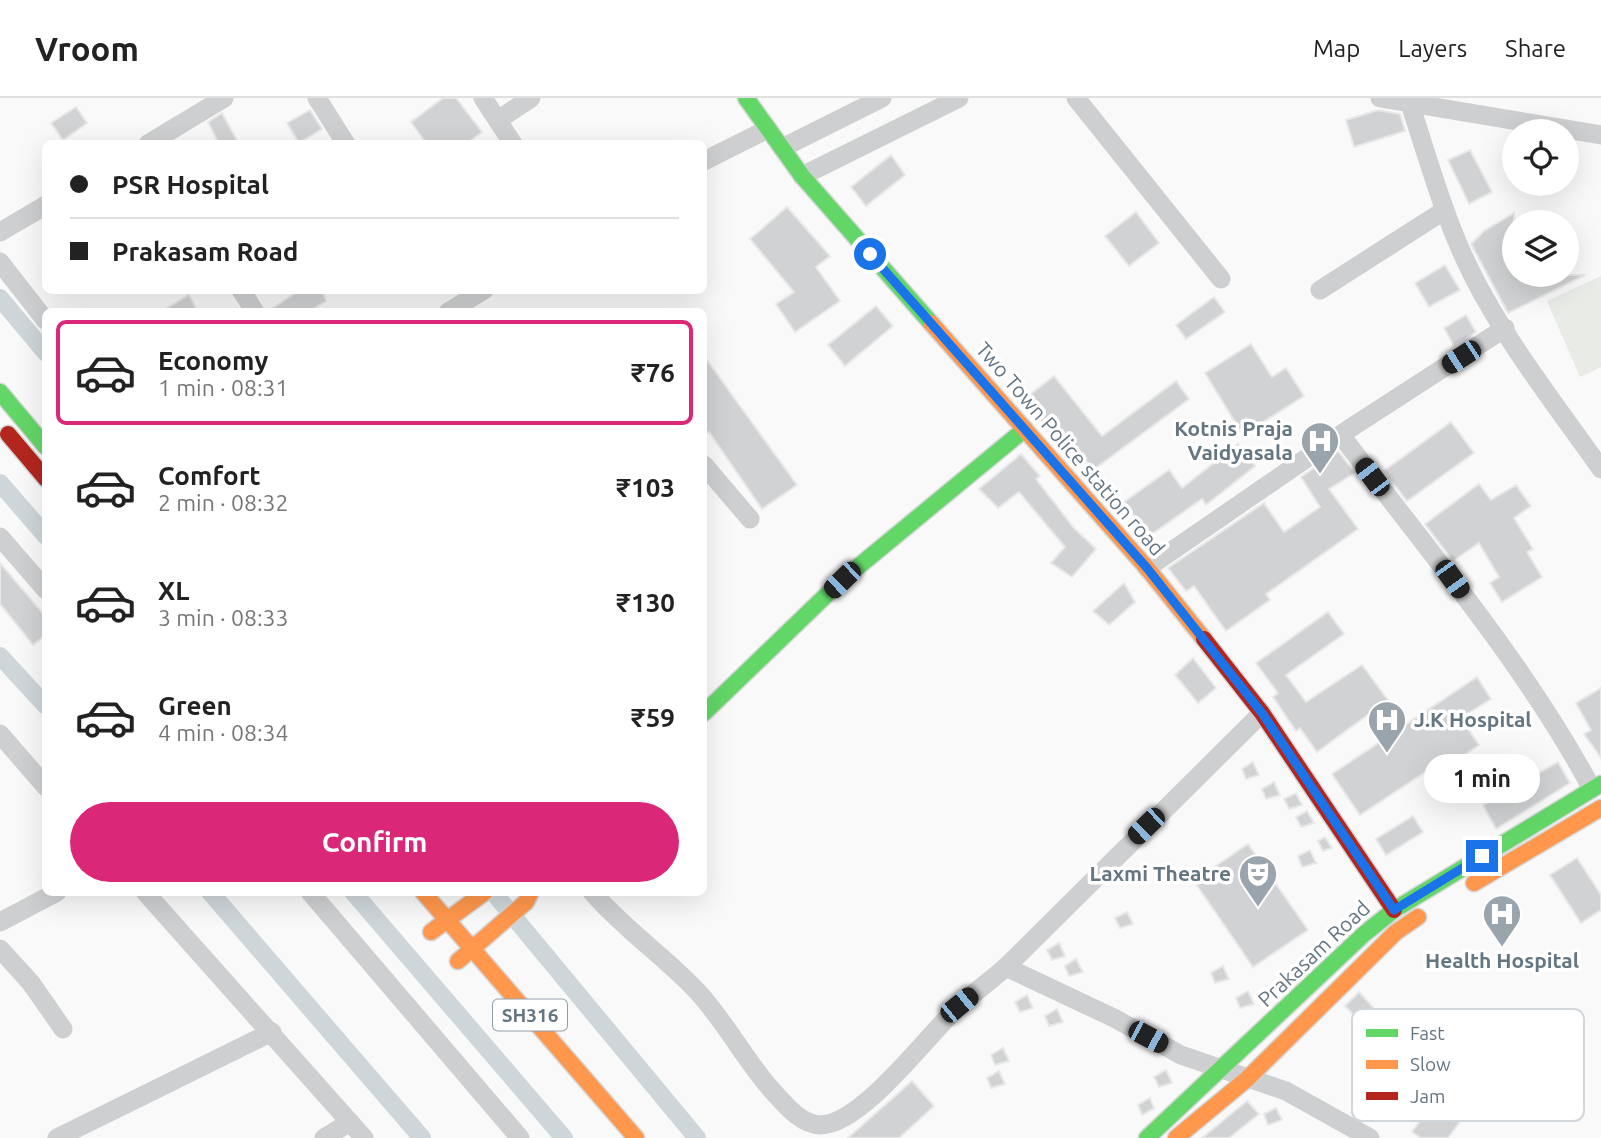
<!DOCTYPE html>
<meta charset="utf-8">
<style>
:root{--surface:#fff;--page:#f2f2f2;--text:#222;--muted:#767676;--line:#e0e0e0;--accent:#db2777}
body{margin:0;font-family:Ubuntu,sans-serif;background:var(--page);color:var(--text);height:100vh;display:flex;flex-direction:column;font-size:26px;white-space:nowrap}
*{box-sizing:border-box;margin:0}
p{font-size:23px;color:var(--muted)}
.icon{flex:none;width:38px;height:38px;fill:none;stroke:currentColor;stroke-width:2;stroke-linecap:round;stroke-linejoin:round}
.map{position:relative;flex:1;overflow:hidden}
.sheet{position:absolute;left:42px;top:210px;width:665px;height:588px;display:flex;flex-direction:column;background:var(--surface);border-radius:10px;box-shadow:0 7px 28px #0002}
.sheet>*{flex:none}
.guide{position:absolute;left:42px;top:42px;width:665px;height:154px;border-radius:10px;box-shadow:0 7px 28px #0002;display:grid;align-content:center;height:154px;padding:0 28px;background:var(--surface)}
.fabs{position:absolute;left:1502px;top:21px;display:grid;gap:14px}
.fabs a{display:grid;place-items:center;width:77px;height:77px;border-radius:50%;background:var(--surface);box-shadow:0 7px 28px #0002;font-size:35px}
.end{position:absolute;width:32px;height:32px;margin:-16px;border:9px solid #1a73e8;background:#fff;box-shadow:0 0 0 4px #fff}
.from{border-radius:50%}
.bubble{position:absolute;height:49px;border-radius:24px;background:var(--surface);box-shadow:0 7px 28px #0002;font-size:23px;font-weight:700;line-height:49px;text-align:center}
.car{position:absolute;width:21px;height:42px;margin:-21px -10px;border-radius:9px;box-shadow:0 0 5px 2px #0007;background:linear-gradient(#222 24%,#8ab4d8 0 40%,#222 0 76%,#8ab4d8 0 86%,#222 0)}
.guide b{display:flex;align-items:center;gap:24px;height:66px;font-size:26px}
.guide b+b{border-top:2px solid var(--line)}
.guide i{width:18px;height:18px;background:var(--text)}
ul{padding:12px 0 0;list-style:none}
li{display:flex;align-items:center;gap:21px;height:105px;margin:0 14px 10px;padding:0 14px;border:4px solid transparent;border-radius:10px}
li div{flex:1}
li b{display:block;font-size:26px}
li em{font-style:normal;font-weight:700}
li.on{border-color:var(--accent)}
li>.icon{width:63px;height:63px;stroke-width:1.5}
.button{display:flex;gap:14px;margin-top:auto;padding:14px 28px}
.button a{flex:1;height:80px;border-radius:42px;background:var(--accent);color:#fff;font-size:28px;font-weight:700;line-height:80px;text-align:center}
header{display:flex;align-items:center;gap:42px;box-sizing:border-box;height:98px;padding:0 35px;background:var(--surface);border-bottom:2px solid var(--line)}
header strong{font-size:33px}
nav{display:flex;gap:38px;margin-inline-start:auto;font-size:24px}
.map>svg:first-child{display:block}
.green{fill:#e8ebe6}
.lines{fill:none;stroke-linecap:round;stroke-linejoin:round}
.canal{stroke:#ced6d9;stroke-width:18}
.building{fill:#d0d2d3;stroke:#e8e8e8;stroke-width:2}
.fast-casing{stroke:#d5d6d7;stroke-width:19}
.slow-casing{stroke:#d5d6d7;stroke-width:19}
.jam-casing{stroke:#d5d6d7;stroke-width:19}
.street{stroke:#cecfd0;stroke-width:19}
.fast{stroke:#63d668;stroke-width:16}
.slow{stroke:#ff974d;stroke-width:16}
.jam{stroke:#b3261e;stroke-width:16}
.route{stroke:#1a73e8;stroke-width:9}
.labels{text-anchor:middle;stroke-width:7;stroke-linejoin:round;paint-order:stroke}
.shield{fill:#fff;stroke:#939fa8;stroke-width:2}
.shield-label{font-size:19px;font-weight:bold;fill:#657683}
.poi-label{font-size:21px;font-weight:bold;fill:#657683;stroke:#fff;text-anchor:end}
.street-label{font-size:21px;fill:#657683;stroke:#fff}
.key{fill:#fff;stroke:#d1d6da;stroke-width:2}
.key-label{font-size:19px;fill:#657683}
</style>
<header>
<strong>Vroom</strong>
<nav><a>Map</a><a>Layers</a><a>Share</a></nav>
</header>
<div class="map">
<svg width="1601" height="1040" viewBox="0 0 1601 1040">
<rect width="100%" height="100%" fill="#f9f9f9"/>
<polygon class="green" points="1601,178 1601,269 1580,279 1547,203"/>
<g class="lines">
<g class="canal">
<polyline points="0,200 46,255"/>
<polyline points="0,385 46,438"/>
<polyline points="0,558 46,608"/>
<polyline points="210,794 422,1040"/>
<polyline points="353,794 564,1040"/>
<polyline points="493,794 697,1040"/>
</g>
</g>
<g class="building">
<polygon points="443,0 456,0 482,34 466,46 427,46 411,24"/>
<polygon points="76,9 87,25 63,42 51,25"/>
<polygon points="310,12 322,31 299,45 287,25"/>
<polygon points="1378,12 1400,16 1405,33 1354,49 1346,22"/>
<polygon points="222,15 239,46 219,46 208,24"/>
<polygon points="1470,52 1492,94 1469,106 1448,62"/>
<polygon points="891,57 905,77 866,108 851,89"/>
<polygon points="787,109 830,158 816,169 840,203 795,234 776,206 794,194 750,141"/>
<polygon points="1136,114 1159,145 1129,168 1105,138"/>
<polygon points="1514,115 1514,177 1585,177 1508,215 1471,146 1484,133"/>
<polygon points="1445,167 1460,192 1429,209 1415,185"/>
<polygon points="300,192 322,192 326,203 308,214 267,214"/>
<polygon points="189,197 198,214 160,214"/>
<polygon points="1214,199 1225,214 1186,241 1176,227"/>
<polygon points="876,208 893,228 845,268 828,247"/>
<polygon points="1466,217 1476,234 1454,248 1444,230"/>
<polygon points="1251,246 1272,279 1286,270 1304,298 1243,337 1205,275"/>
<polygon points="704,258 797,387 762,411 709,334 704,338"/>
<polygon points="1054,278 1102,338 1176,283 1189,301 1093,372 1072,344 1064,350 1022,303"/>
<polygon points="1451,324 1474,355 1407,403 1384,373"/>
<polygon points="1238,346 1255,368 1206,407 1202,401 1149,438 1124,404 1169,372 1182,390"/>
<polygon points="1338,353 1355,375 1329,391 1358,431 1266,496 1270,502 1226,533 1194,488 1186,493 1168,470 1264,405 1284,434 1320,409 1301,379"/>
<polygon points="1021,356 1040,378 1036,381 1073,429 1096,451 1072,479 1051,465 1065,449 1019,394 998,410 979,391"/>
<polygon points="1479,386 1491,402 1516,387 1531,408 1514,420 1533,451 1527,454 1542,479 1502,504 1490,485 1499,479 1479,445 1453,463 1425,426"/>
<polygon points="0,465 46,519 46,537 33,547 0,506"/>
<polygon points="1124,485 1135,504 1109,527 1093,513"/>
<polygon points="1328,514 1344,536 1286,577 1306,604 1362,567 1388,602 1317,654 1300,630 1296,633 1273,599 1278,595 1256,565"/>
<polygon points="1193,560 1216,590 1198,605 1175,577"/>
<polygon points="1477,579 1491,601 1461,620 1479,647 1443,671 1439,665 1360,717 1332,676"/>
<polygon points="1601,590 1601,660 1584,636 1591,632 1576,605"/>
<polygon points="1253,664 1259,677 1246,681 1242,671"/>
<polygon points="1558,664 1570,685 1496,731 1483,707"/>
<polygon points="1274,684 1280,697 1266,701 1262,691"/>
<polygon points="1296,695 1302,707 1289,711 1284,701"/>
<polygon points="1307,713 1314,725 1301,729 1296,719"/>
<polygon points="1413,718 1423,734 1386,757 1376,741"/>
<polygon points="1325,739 1332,750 1323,753 1318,743"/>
<polygon points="1248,746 1308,832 1253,869 1194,783"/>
<polygon points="1310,752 1316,765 1302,769 1298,758"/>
<polygon points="1577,760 1601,797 1601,812 1581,825 1550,777"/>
<polygon points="1127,814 1133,826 1120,830 1115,820"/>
<polygon points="1059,845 1065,858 1052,862 1047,852"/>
<polygon points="1076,861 1083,874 1069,878 1065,868"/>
<polygon points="1223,868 1229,881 1215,885 1211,875"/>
<polygon points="1248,893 1254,906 1240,910 1236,900"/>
<polygon points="1359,894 1381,918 1367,931 1345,908"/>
<polygon points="1027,897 1033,910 1020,914 1015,904"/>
<polygon points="1057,911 1063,924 1049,928 1045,918"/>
<polygon points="1003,950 1009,963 995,967 991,957"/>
<polygon points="1457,971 1484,990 1448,1040 1421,1040 1412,1034"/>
<polygon points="1166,972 1172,985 1159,989 1154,979"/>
<polygon points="999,973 1005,986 991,990 987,980"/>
<polygon points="912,983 934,1008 899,1040 848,1040"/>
<polygon points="1150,1000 1154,1010 1142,1017 1138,1007"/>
<polygon points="1247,1003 1259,1016 1229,1040 1202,1040"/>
<polygon points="1276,1010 1282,1022 1268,1027 1264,1016"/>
</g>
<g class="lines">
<g class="fast-casing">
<g id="fast">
<polyline points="746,0 802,78 931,225"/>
<polyline points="0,294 46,349"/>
<polyline points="704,615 842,482 1025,331"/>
<polyline points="1147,1040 1364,836 1394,812 1601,686"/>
</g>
</g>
<g class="slow-casing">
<g id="slow">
<polyline points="931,225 1147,470 1204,541"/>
<polyline points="1474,785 1601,710"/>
<polyline points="423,794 636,1040"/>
<polyline points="431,834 485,794"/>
<polyline points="458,863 526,804 531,794"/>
<polyline points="1176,1040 1247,981 1396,834 1418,819"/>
</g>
</g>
<g class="jam-casing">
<g id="jam">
<polyline points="8,336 46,381"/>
<polyline points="1204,541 1262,615 1394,812"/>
</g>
</g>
<g class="street">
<polyline points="317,0 346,46"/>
<polyline points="483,0 513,46"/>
<polyline points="1076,0 1221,181"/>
<polyline points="1380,0 1601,37"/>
<path d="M1409,3c19,57 35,117 62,171 33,67 87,136 130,197"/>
<polyline points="498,22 531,0"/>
<polyline points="148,46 224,0"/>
<polyline points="782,50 882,0"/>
<polyline points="704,63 768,31"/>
<polyline points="802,78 959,0"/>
<polyline points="0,134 46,107"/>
<polyline points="0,164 46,223"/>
<polyline points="241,192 255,214"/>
<polyline points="1320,192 1445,112"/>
<polyline points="448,214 484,192"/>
<path d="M1341,337c86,115 183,227 251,354"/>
<polyline points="704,367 750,421"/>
<polyline points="0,439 46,492"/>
<polyline points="1147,470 1349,331 1505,230"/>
<polyline points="0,636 46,689"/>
<polyline points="145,794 364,1040"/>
<polyline points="310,794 520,1040"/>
<path d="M592,794c32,37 72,64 105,99 27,29 47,67 73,97 13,14 30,37 51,37 42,-1 108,-92 139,-120 15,-13 31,-25 46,-38l108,51 67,37 105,36 84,47"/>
<polyline points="0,824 57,794"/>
<polyline points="0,851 31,885 63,931"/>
<polyline points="1006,869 1262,615"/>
<polyline points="57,1040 272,934"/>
<polyline points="324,1040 350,1024"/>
</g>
<use href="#fast" class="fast"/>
<use href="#slow" class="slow"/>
<use href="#jam" class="jam"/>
</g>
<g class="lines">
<polyline class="route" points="870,156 1147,470 1262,615 1394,812 1482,758"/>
</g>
<defs>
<g id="hospital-pin" transform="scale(2.0125)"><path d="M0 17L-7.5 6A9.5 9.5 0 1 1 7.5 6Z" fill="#99a4ac" stroke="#fff"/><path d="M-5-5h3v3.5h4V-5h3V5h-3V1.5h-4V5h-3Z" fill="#fff"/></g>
<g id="theatre-pin" transform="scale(2.0125)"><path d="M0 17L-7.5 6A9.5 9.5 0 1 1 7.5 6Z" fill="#99a4ac" stroke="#fff"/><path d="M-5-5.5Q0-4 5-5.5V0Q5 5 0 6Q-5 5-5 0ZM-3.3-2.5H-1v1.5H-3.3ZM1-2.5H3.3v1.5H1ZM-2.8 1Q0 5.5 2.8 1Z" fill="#fff"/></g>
</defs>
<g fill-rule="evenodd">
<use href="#hospital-pin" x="1320" y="343"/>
<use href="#hospital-pin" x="1387" y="622"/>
<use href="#theatre-pin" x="1258" y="776"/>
<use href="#hospital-pin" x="1502" y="816"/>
</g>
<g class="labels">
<rect class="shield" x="493" y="901.5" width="74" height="31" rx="5"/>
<g class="shield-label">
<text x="530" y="924">SH316</text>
</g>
<g class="poi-label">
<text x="1293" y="338">Kotnis Praja<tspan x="1293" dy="24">Vaidyasala</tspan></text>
<text x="1414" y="629" text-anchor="start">J.K Hospital</text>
<text x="1231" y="783">Laxmi Theatre</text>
<text x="1502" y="870" text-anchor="middle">Health Hospital</text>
</g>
<g class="street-label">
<text transform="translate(1070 351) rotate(49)" y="7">Two Town Police station road</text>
<text transform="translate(1314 856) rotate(-43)" y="7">Prakasam Road</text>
</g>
</g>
<rect x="1352" y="911" width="232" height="112" rx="10" class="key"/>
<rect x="1366" y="931" width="32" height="8" fill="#63d668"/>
<rect x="1366" y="962" width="32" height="9" fill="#ff974d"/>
<rect x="1366" y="994" width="32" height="8" fill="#b3261e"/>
<g class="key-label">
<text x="1410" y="942">Fast</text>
<text x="1410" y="973">Slow</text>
<text x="1410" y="1005">Jam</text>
</g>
</svg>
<div class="fabs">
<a><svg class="icon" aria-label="locate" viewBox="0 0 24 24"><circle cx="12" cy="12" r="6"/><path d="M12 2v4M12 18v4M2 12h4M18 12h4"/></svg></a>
<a><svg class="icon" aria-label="layers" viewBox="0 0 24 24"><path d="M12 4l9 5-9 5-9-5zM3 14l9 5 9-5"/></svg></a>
</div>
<i class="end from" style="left:870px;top:156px"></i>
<i class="end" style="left:1482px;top:758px"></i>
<div class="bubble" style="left:1424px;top:656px;width:116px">1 min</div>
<i class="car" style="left:1461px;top:259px;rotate:237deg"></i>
<i class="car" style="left:1372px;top:379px;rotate:323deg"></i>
<i class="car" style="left:1452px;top:481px;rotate:144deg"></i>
<i class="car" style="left:842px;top:482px;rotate:226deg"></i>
<i class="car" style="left:1146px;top:728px;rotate:226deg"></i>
<i class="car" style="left:959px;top:907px;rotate:51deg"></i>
<i class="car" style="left:1148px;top:939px;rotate:118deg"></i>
<div class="guide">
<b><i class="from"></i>PSR Hospital</b>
<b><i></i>Prakasam Road</b>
</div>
<section class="sheet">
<ul>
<li class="on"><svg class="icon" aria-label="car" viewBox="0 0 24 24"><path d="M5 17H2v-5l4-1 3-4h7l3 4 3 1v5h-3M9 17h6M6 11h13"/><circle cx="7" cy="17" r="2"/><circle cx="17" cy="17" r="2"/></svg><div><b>Economy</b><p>1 min · 08:31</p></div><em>₹76</em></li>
<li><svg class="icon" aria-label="car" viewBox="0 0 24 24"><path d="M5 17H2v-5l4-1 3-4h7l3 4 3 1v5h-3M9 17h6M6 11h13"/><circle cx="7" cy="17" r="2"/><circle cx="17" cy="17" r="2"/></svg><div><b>Comfort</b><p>2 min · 08:32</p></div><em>₹103</em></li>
<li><svg class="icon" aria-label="car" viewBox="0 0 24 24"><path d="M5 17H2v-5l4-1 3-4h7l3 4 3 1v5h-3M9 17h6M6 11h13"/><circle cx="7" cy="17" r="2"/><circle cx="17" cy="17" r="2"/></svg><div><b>XL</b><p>3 min · 08:33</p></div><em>₹130</em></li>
<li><svg class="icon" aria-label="car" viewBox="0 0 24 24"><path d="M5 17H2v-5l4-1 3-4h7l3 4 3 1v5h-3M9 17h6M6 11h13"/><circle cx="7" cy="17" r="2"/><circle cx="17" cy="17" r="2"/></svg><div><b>Green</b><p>4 min · 08:34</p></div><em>₹59</em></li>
</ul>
<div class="button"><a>Confirm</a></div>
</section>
</div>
